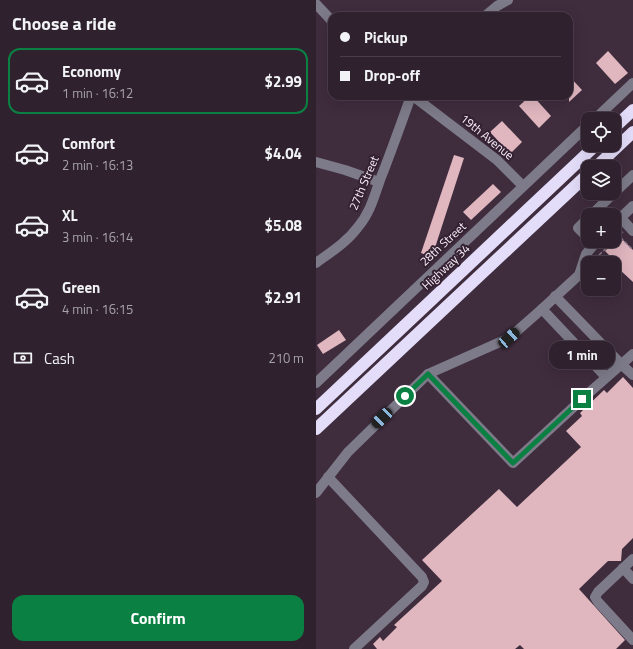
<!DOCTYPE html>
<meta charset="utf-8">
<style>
:root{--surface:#2f212e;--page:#3b2e3a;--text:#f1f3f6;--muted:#a7a3aa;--line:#4a3e4a;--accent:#0b8043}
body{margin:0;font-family:"Titillium Web",sans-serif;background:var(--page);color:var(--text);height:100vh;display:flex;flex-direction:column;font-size:15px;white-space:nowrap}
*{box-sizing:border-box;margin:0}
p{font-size:13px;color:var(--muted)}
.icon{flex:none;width:22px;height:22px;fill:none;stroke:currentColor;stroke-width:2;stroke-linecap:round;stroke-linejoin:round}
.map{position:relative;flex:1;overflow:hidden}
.details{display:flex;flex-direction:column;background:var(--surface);width:316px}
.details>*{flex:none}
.hud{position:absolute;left:12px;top:12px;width:245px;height:88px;border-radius:12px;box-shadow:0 4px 16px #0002,0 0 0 1px var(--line);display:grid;align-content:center;height:88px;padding:0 12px;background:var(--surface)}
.buttons{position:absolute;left:265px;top:112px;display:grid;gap:8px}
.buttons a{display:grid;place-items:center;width:40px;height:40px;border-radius:8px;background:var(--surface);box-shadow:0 4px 16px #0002,0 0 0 1px var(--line);font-size:20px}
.end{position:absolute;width:18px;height:18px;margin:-9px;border:5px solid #0b8043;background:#fff;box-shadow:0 0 0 2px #fff}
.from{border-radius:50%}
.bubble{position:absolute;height:28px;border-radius:12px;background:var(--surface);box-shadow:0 4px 16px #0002,0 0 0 1px var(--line);font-size:13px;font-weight:700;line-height:28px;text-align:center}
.car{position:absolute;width:12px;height:24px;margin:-12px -6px;border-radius:5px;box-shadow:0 0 3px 1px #0007;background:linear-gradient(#222 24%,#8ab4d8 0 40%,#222 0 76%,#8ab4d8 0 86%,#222 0)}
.hud b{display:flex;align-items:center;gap:14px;height:38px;font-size:15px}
.hud b+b{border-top:1px solid var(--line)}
.hud i{width:10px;height:10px;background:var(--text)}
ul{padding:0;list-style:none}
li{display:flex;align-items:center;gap:12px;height:66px;margin:0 8px 6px;padding:0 4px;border:2px solid transparent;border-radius:12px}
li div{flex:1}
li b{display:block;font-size:15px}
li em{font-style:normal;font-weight:700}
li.active{border-color:var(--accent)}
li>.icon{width:36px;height:36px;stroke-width:1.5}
h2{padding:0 12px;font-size:18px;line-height:48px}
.pay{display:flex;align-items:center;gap:10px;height:44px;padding:0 12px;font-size:15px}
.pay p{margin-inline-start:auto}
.action{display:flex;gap:8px;margin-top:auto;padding:8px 12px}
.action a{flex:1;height:46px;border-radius:12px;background:var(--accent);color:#fff;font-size:16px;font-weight:700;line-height:46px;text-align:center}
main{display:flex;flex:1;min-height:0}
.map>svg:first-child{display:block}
.building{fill:#e0b6bf}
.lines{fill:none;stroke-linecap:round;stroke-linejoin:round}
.path{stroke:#8e7e8d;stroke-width:1.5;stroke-dasharray:4 2;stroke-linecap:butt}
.minor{stroke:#7d7a89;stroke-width:10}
.highway{stroke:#e4ddfa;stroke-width:12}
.route{stroke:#0b8043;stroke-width:5}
.labels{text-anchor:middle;stroke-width:4;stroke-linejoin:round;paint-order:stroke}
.street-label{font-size:12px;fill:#f9edf8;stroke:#342233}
</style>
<main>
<section class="details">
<h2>Choose a ride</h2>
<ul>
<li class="active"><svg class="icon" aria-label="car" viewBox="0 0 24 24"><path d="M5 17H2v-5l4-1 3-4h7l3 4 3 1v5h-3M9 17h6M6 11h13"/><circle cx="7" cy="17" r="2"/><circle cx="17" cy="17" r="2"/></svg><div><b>Economy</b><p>1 min · 16:12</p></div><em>$2.99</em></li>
<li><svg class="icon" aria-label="car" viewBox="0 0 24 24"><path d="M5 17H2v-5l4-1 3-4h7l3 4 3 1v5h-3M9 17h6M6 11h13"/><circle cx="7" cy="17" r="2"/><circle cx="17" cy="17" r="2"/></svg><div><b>Comfort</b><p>2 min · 16:13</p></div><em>$4.04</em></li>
<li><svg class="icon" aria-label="car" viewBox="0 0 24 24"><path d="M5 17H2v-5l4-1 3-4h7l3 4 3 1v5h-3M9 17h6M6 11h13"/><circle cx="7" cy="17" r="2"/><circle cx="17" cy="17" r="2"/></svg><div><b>XL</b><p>3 min · 16:14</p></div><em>$5.08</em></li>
<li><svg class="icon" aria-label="car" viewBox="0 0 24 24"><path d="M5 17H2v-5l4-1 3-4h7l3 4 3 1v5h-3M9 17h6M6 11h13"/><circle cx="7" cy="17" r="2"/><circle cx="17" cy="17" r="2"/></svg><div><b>Green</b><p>4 min · 16:15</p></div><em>$2.91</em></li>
</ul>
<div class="pay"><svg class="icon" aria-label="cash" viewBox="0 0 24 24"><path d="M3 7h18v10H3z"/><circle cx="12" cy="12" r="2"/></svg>Cash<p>210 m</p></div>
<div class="action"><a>Confirm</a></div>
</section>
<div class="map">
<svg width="317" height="649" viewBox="0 0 317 649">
<rect width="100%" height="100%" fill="#3f2c3d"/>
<g class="building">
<polygon points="292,51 312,73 299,84 280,63"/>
<polygon points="253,76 266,90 253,102"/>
<polygon points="214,96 217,96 235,116 223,128 203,106"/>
<polygon points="186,121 206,142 194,154 174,132"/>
<polygon points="138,155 148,158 116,257 105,253"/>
<polygon points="177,184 185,192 155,220 147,212"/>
<polygon points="301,239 305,242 307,240 317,250 317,282 290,257 293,255 289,251"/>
<polygon points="23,330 30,340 7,354 1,345"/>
<polygon points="307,377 317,388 317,538 306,549 305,561 292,561 263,589 309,640 300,649 208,649 204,645 199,649 61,649 57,644 64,637 67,641 81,627 78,625 126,581 106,560 183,489 201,507 265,447 250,431 266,416 264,413 288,390 291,393"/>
</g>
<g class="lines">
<g class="path">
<polyline points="300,233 317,250"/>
<polyline points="298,241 307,232"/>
<polyline points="283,255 298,241"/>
</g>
<g class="minor">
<polyline points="0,4 16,21"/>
<polyline points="169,16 181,6 192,0"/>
<polyline points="97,96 181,160 207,186"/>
<polyline points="279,119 317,83"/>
<polyline points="0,162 29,170 63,182"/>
<polyline points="275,215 317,175"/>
<polyline points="272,218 262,228 272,238"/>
<polyline points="305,218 317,231"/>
<polyline points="298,224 317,206"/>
<path d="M0,263c15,-11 31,-21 42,-36 12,-14 16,-30 22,-47 11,-28 21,-56 31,-84"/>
<polyline points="239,296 305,364 317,375"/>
<polyline points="226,309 290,377"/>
<polyline points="112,374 197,463 275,391 317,354"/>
<polyline points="0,383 272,125"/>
<polyline points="12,477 106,577 108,582 106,586 38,649"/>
<polyline points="0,493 32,452 112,374 193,338 226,309 263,275 270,254 281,241"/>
<polyline points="317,559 282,592 279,597 282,602 317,640"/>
<polyline points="307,568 317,579"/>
</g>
<g class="highway">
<polyline points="298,128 317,110"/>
<polyline points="280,167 317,132"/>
<polyline points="0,409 280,145"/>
<polyline points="0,429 272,174"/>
</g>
</g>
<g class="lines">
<polyline class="route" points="89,396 112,374 197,463 266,399"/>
</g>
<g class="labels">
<g class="street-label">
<text transform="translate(171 137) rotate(39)" y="4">19th Avenue</text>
<text transform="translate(48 183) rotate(-67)" y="4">27th Street</text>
<text transform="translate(127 244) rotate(-43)" y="4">28th Street</text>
<text transform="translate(130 267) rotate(-43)" y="4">Highway 34</text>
</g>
</g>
</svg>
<div class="buttons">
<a><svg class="icon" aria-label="locate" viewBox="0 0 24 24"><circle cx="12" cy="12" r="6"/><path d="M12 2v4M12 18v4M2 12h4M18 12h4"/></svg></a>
<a><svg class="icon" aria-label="layers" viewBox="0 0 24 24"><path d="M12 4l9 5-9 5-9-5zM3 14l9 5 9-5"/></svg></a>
<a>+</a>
<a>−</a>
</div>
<i class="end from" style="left:89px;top:396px"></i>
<i class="end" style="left:266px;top:399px"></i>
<div class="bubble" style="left:233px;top:341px;width:66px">1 min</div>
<i class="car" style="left:193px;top:338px;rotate:48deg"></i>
<i class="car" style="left:66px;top:418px;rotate:226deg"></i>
<div class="hud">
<b><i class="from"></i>Pickup</b>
<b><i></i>Drop-off</b>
</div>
</div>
</main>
